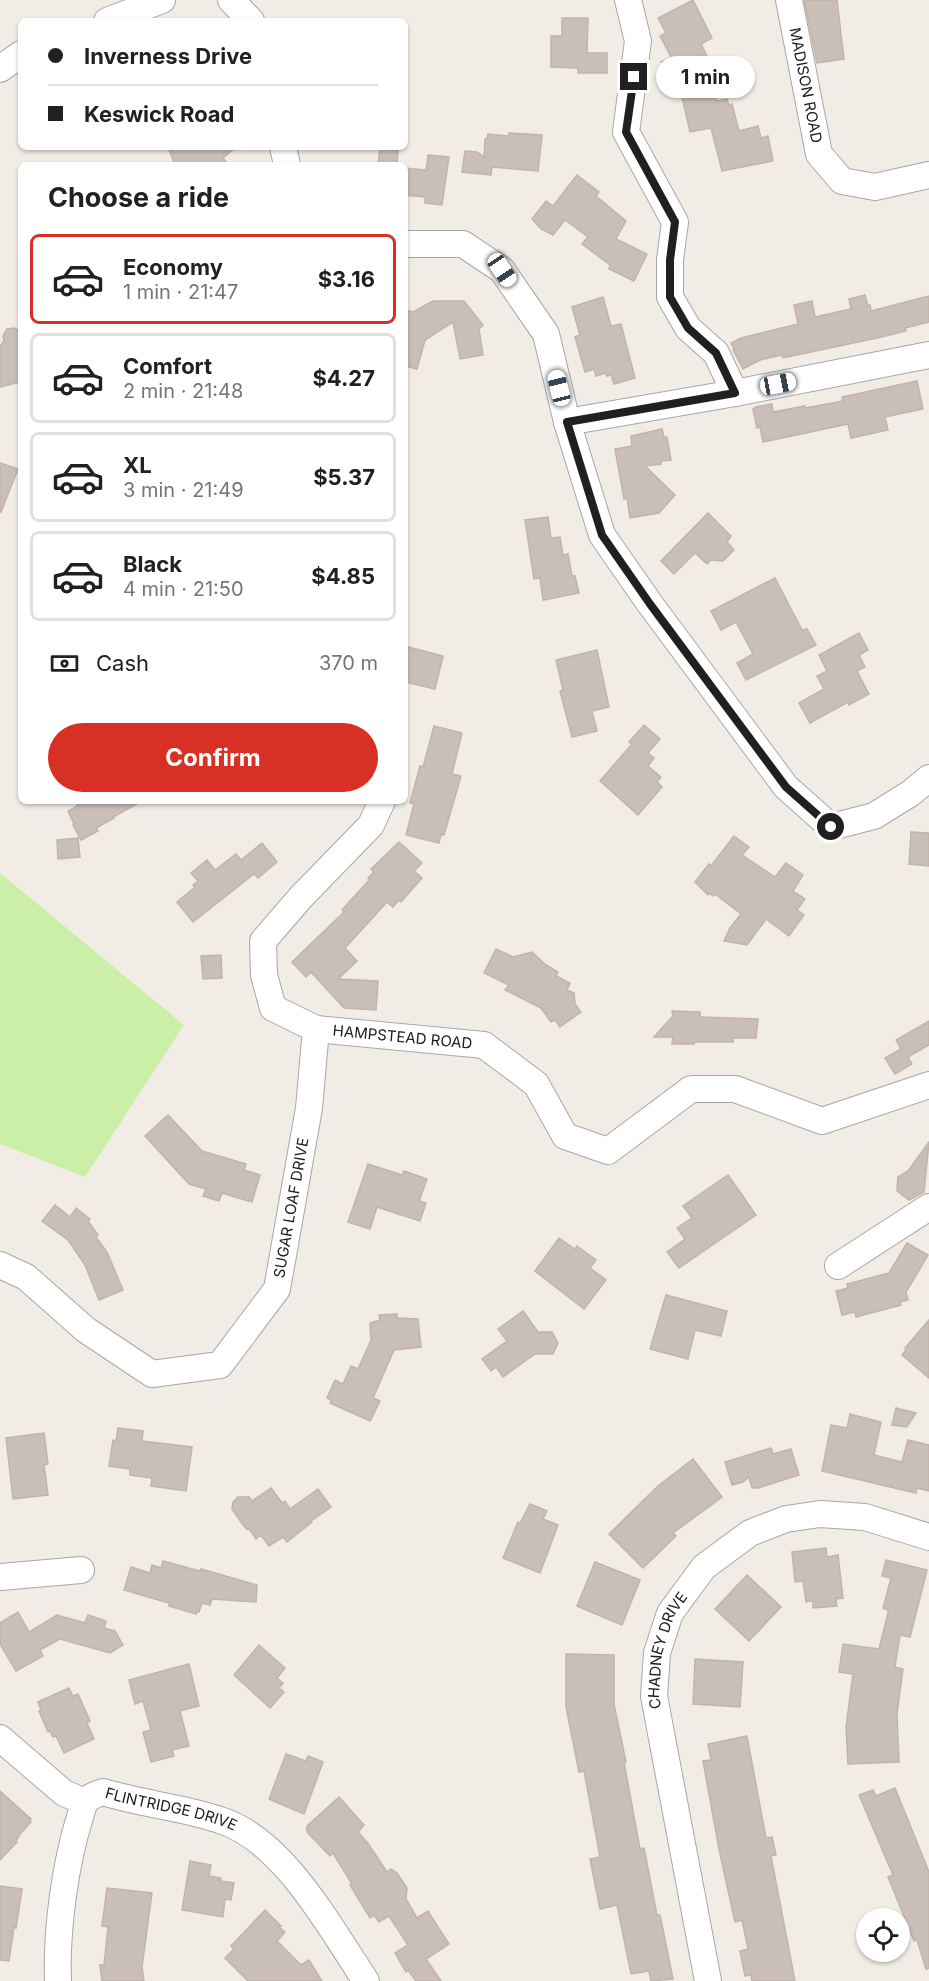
<!DOCTYPE html>
<meta charset="utf-8">
<style>
:root{--surface:#fff;--page:#f6f6f6;--text:#202124;--muted:#757577;--line:#e0e0e0;--accent:#d93025}
body{margin:0;font-family:Inter,sans-serif;background:var(--page);color:var(--text);height:100vh;display:flex;flex-direction:column;font-size:22px;white-space:nowrap}
*{box-sizing:border-box;margin:0}
p{font-size:20px;color:var(--muted)}
.icon{flex:none;width:33px;height:33px;fill:none;stroke:currentColor;stroke-width:2;stroke-linecap:round;stroke-linejoin:round}
.map{position:relative;flex:1;overflow:hidden}
.sheet{position:absolute;left:18px;top:162px;width:390px;height:642px;display:flex;flex-direction:column;background:var(--surface);border-radius:9px;box-shadow:0 2px 4px #0004}
.sheet>*{flex:none}
.top-card{position:absolute;left:18px;top:18px;width:390px;height:132px;border-radius:9px;box-shadow:0 2px 4px #0004;display:grid;align-content:center;height:132px;padding:0 30px;background:var(--surface)}
.buttons{position:absolute;left:856px;top:1908px;display:grid;gap:12px}
.buttons a{display:grid;place-items:center;width:54px;height:54px;border-radius:50%;background:var(--surface);box-shadow:0 2px 4px #0004;font-size:30px}
.end{position:absolute;width:27px;height:27px;margin:-14px;border:8px solid #202020;background:#fff;box-shadow:0 0 0 3px #fff}
.from{border-radius:50%}
.bubble{position:absolute;height:42px;border-radius:21px;background:var(--surface);box-shadow:0 2px 4px #0004;font-size:20px;font-weight:700;line-height:42px;text-align:center}
.car{position:absolute;width:18px;height:36px;margin:-18px -9px;border-radius:8px;box-shadow:0 0 4px 2px #0007;background:linear-gradient(#fff 24%,#345 0 40%,#fff 0 76%,#345 0 86%,#fff 0)}
.top-card b{display:flex;align-items:center;gap:21px;height:57px;font-size:22px}
.top-card b+b{border-top:2px solid var(--line)}
.top-card i{width:15px;height:15px;background:var(--text)}
ul{padding:0;list-style:none}
li{display:flex;align-items:center;gap:18px;height:90px;margin:0 12px 9px;padding:0 18px;border:3px solid var(--line);border-radius:9px}
li div{flex:1}
li b{display:block;font-size:22px}
li em{font-style:normal;font-weight:700}
li.active{border-color:var(--accent)}
li>.icon{width:54px;height:54px;stroke-width:1.5}
h2{padding:0 30px;font-size:27px;line-height:72px}
.pay{display:flex;align-items:center;gap:15px;height:66px;padding:0 30px;font-size:22px}
.pay p{margin-inline-start:auto}
.primary-button{display:flex;gap:12px;margin-top:auto;padding:12px 30px}
.primary-button a{flex:1;height:69px;border-radius:36px;background:var(--accent);color:#fff;font-size:24px;font-weight:700;line-height:69px;text-align:center}
.map>svg:first-child{display:block}
.grass{fill:#ccefa8}
.building{fill:#cabfb8;stroke:#c4b3a7;stroke-width:1.5}
.lines{fill:none;stroke-linecap:round;stroke-linejoin:round}
.minor-casing{stroke:#a7a7a7;stroke-width:28}
.minor{stroke:#fff;stroke-width:26}
.route{stroke:#202020;stroke-width:8}
.labels{text-anchor:middle;stroke-width:5;stroke-linejoin:round;paint-order:stroke}
.street-label{font-size:15px;fill:#202020;stroke:#fff}
</style>
<div class="map">
<svg width="929" height="1981" viewBox="0 0 929 1981">
<rect width="100%" height="100%" fill="#f1ede6"/>
<polygon class="grass" points="0,873 184,1025 85,1177 0,1144"/>
<g class="building">
<polygon points="693,0 712,38 701,44 708,58 702,61 708,72 704,74 717,101 727,99 729,105 732,104 739,131 758,126 761,138 768,136 773,161 722,171 711,128 690,132 679,84 674,86 661,62 671,57 660,36 666,33 658,18"/>
<polygon points="804,0 837,0 844,59 817,63"/>
<polygon points="562,18 588,18 587,53 607,53 607,73 578,73 578,68 551,67 551,36 562,36"/>
<polygon points="509,133 542,135 538,171 492,167 491,175 462,172 465,151 477,152 484,157 485,139 487,139 488,134 509,136"/>
<polygon points="168,147 236,147 223,158 228,165 175,165"/>
<polygon points="380,148 398,150 397,165 378,165"/>
<polygon points="428,155 449,157 442,205 425,203 425,197 405,195 405,168 426,170"/>
<polygon points="577,175 599,192 596,196 626,221 616,239 647,254 634,281 609,269 610,265 582,244 588,237 565,220 553,235 541,229 532,219 546,201 553,206"/>
<polygon points="865,295 868,306 870,305 871,311 929,296 929,322 905,328 906,331 877,338 783,358 782,355 760,360 743,369 733,350 734,349 731,343 741,338 798,324 794,305 812,301 815,317 851,309 849,299"/>
<polygon points="603,297 611,326 621,324 635,378 614,384 611,375 607,376 606,373 596,376 594,369 585,372 575,337 580,335 572,307"/>
<polygon points="433,301 464,301 483,325 479,329 483,355 460,359 453,322 425,340 417,369 405,366 405,310 413,312"/>
<polygon points="14,328 21,332 21,382 0,387 0,346 4,341 3,336 7,329"/>
<polygon points="917,381 923,409 885,417 888,430 851,438 848,424 763,442 760,427 757,428 753,409 756,407 772,404 773,412 805,406 805,408 843,401 842,397"/>
<polygon points="662,429 664,437 667,437 671,460 661,461 661,464 645,466 675,495 659,513 630,518 627,498 624,499 615,449 632,446 631,436"/>
<polygon points="0,463 18,469 1,512 0,512"/>
<polygon points="708,513 731,536 727,542 734,550 723,561 711,560 707,564 695,553 674,574 661,561"/>
<polygon points="548,517 551,538 560,537 563,555 568,554 572,576 575,576 579,593 543,600 540,578 534,579 525,520"/>
<polygon points="775,578 802,630 807,629 816,645 746,680 737,663 753,654 736,622 721,630 711,611"/>
<polygon points="859,633 868,650 859,655 865,667 857,671 869,694 849,705 848,702 810,723 799,703 824,689 817,676 827,671 819,655"/>
<polygon points="405,646 443,656 435,689 405,682"/>
<polygon points="597,650 609,707 592,711 597,731 572,737 560,691 563,690 556,660"/>
<polygon points="644,725 660,739 648,753 654,758 648,766 661,777 657,782 662,787 638,815 600,781 632,744 629,742"/>
<polygon points="434,726 462,733 452,774 461,776 444,835 441,834 439,843 406,835 414,804 410,803 420,766 423,767"/>
<polygon points="80,801 142,801 113,817 114,818 96,828 98,831 81,840 73,825 74,824 68,811 76,807"/>
<polygon points="911,832 929,833 929,866 909,864"/>
<polygon points="734,836 749,847 742,855 775,877 786,863 803,875 793,891 805,899 797,910 804,915 789,936 766,919 747,945 724,941 730,928 741,914 715,894 713,896 709,893 708,895 695,882 709,864 711,866"/>
<polygon points="78,838 80,857 58,859 57,840"/>
<polygon points="399,842 422,863 414,871 422,878 401,902 399,900 393,907 387,902 345,948 357,961 338,979 378,981 376,1010 344,1008 311,972 306,977 292,962 344,912 342,910 370,879 368,878 374,872 371,869"/>
<polygon points="262,843 277,862 258,878 254,874 193,922 177,902 195,887 193,885 198,881 191,873 207,860 215,870 236,854 241,860"/>
<polygon points="496,949 513,957 532,952 546,965 558,972 556,976 570,983 567,990 574,993 575,1004 581,1012 560,1027 555,1020 551,1022 541,1008 505,990 509,985 484,973"/>
<polygon points="221,955 222,978 203,979 201,956"/>
<polygon points="672,1011 700,1012 700,1017 758,1019 756,1038 733,1038 733,1042 694,1042 694,1044 672,1044 673,1037 654,1037 673,1016"/>
<polygon points="929,1021 929,1045 908,1057 912,1064 895,1074 885,1058 901,1049 896,1040"/>
<polygon points="168,1115 202,1151 246,1164 244,1170 260,1175 252,1202 222,1193 219,1201 203,1196 206,1189 189,1184 145,1136"/>
<polygon points="929,1142 924,1192 909,1200 897,1191 898,1177 908,1171"/>
<polygon points="368,1164 402,1175 404,1171 427,1179 419,1201 426,1203 420,1221 377,1207 370,1229 348,1222"/>
<polygon points="728,1175 756,1215 679,1268 667,1252 685,1239 677,1228 692,1218 683,1206"/>
<polygon points="55,1205 70,1217 76,1208 90,1219 88,1221 98,1235 96,1237 107,1252 123,1290 99,1300 85,1265 68,1240 42,1221"/>
<polygon points="559,1238 575,1249 577,1246 596,1260 590,1268 606,1280 584,1309 535,1271"/>
<polygon points="907,1243 928,1255 906,1292 908,1300 900,1302 901,1305 856,1317 855,1312 842,1315 836,1291 848,1288 847,1284 889,1273"/>
<polygon points="666,1295 727,1311 721,1336 695,1330 688,1359 650,1349"/>
<polygon points="523,1311 538,1332 552,1332 558,1343 553,1354 535,1354 503,1377 496,1367 491,1371 482,1359 507,1341 498,1329"/>
<polygon points="397,1314 397,1318 418,1319 421,1347 394,1350 373,1398 380,1401 370,1421 330,1403 331,1400 327,1398 335,1380 343,1384 351,1366 358,1369 371,1340 370,1323 380,1320 379,1315"/>
<polygon points="929,1320 929,1378 902,1355 906,1350 905,1348"/>
<polygon points="896,1408 916,1413 907,1427 892,1425"/>
<polygon points="850,1414 881,1422 874,1455 902,1462 908,1440 929,1445 929,1491 917,1488 916,1493 822,1471 831,1425 847,1428"/>
<polygon points="118,1428 143,1431 142,1441 192,1447 186,1491 151,1486 152,1478 130,1475 130,1469 109,1466 113,1440 116,1441"/>
<polygon points="44,1433 48,1464 44,1465 48,1495 13,1499 6,1438"/>
<polygon points="771,1448 773,1454 791,1449 799,1475 758,1488 752,1488 749,1477 743,1482 732,1485 725,1462"/>
<polygon points="693,1459 722,1497 673,1533 676,1536 643,1568 609,1534 658,1486"/>
<polygon points="271,1488 282,1503 285,1501 290,1509 318,1489 331,1507 311,1521 312,1522 287,1542 283,1537 269,1546 261,1535 256,1539 249,1528 247,1529 243,1525 232,1509 233,1502 238,1497 249,1497 252,1501"/>
<polygon points="530,1504 547,1511 543,1519 558,1525 540,1573 503,1558 518,1522 520,1523"/>
<polygon points="826,1548 827,1557 838,1555 843,1598 836,1599 837,1606 813,1608 813,1601 806,1602 803,1581 795,1582 792,1552"/>
<polygon points="886,1560 927,1570 910,1637 900,1635 895,1667 903,1669 897,1714 899,1762 848,1764 846,1727 853,1674 839,1672 843,1644 879,1649 888,1613 888,1610 883,1608 891,1578 882,1576"/>
<polygon points="163,1561 200,1571 201,1569 257,1585 256,1602 212,1599 210,1605 202,1603 199,1612 197,1611 196,1614 169,1606 169,1603 124,1590 131,1567 150,1573 152,1565 161,1568"/>
<polygon points="595,1562 640,1580 622,1625 577,1606"/>
<polygon points="747,1575 781,1607 749,1641 715,1609"/>
<polygon points="18,1612 29,1632 57,1615 85,1623 88,1615 106,1621 104,1628 115,1631 123,1645 110,1653 60,1639 40,1650 43,1656 16,1671 0,1644 0,1623"/>
<polygon points="259,1645 285,1668 277,1678 283,1683 279,1688 284,1692 270,1708 234,1675"/>
<polygon points="566,1654 614,1655 614,1704 626,1762 624,1762 640,1849 644,1848 657,1915 660,1915 673,1979 651,1981 649,1971 631,1974 617,1905 600,1909 590,1859 600,1857 584,1771 579,1772 566,1707"/>
<polygon points="695,1659 743,1662 740,1707 693,1704"/>
<polygon points="189,1664 199,1706 180,1711 189,1746 172,1750 174,1756 151,1762 143,1732 151,1730 143,1701 135,1704 129,1680"/>
<polygon points="69,1688 73,1696 78,1694 90,1721 87,1723 94,1739 64,1753 56,1736 53,1737 50,1731 48,1732 39,1711 41,1710 38,1702"/>
<polygon points="747,1736 766,1838 772,1837 776,1855 771,1856 795,1981 752,1981 751,1975 745,1976 740,1951 748,1949 742,1920 735,1922 719,1849 703,1761 711,1760 708,1744"/>
<polygon points="286,1754 306,1761 308,1756 323,1762 304,1814 269,1799"/>
<polygon points="895,1788 929,1872 929,1968 926,1969 917,1940 914,1941 888,1877 893,1875 859,1795 873,1790 876,1796"/>
<polygon points="0,1791 31,1819 29,1820 31,1822 20,1834 16,1841 17,1842 0,1860"/>
<polygon points="339,1797 364,1825 358,1832 367,1842 387,1872 391,1869 397,1873 407,1888 406,1899 417,1918 428,1911 449,1944 426,1959 441,1981 416,1981 408,1970 406,1972 395,1953 408,1945 389,1916 379,1922 374,1915 370,1918 350,1885 352,1884 333,1853 330,1856 307,1832 307,1826"/>
<polygon points="190,1861 211,1865 209,1876 221,1878 220,1881 234,1883 231,1900 225,1899 223,1917 182,1910"/>
<polygon points="0,1886 22,1889 16,1928 14,1927 9,1961 0,1960"/>
<polygon points="107,1888 152,1893 142,1967 144,1981 102,1981 100,1965 104,1965 108,1927 102,1926"/>
<polygon points="265,1910 281,1926 279,1927 285,1932 277,1941 301,1965 309,1960 322,1981 248,1981 225,1958 234,1949 231,1946"/>
</g>
<g class="lines">
<g class="minor-casing">
<g id="minor">
<polyline points="231,0 251,21"/>
<polyline points="628,0 638,41 626,132 675,222 670,260 670,297 688,328 716,353 735,393"/>
<path id="s1" d="M789,0l30,154 23,27 33,6 54,-12"/>
<polyline points="107,21 162,0"/>
<polyline points="0,69 21,54"/>
<polyline points="283,147 287,165"/>
<polyline points="405,244 463,244 502,270 546,334 567,422 602,535 650,604 786,787 831,827 874,816 911,793 929,778"/>
<polyline points="567,422 735,393 929,355"/>
<path id="s2" d="M382,801l-11,24 -70,72 -38,44 1,34 9,33 43,21 168,16 52,39 29,52 43,15 83,-62h44l87,32 107,-36"/>
<path id="s3" d="M0,1265l26,12 60,53 66,44 68,-9 57,-76 32,-181 7,-79"/>
<polyline points="838,1266 929,1207"/>
<polyline points="0,1577 81,1570"/>
<polyline points="0,1738 64,1793 85,1802"/>
<path id="s4" d="M58,1981c-2,-49 7,-117 22,-164 2,-6 3,-13 7,-17 5,-5 10,-6 16,-8 39,12 79,15 117,28 64,20 110,108 146,161"/>
<path id="s5" d="M708,1981l-54,-285 3,-43 13,-40 34,-46 46,-34 36,-14 34,-5 45,3 64,20"/>
</g>
</g>
<use href="#minor" class="minor"/>
</g>
<g class="lines">
<polyline class="route" points="634,77 626,132 675,222 670,260 670,297 688,328 716,353 735,393 567,422 602,535 650,604 786,787 831,827"/>
</g>
<g class="labels">
<g class="street-label">
<text dy="5" stroke="none"><textPath href="#s1" startOffset="87">MADISON ROAD</textPath></text>
<text dy="5" stroke="none"><textPath href="#s2" startOffset="388">HAMPSTEAD ROAD</textPath></text>
<text dy="5" stroke="none"><textPath href="#s3" startOffset="434">SUGAR LOAF DRIVE</textPath></text>
<text dy="5" stroke="none"><textPath href="#s5" startOffset="338">CHADNEY DRIVE</textPath></text>
<text dy="5" stroke="none"><textPath href="#s4" startOffset="273">FLINTRIDGE DRIVE</textPath></text>
</g>
</g>
</svg>
<div class="buttons">
<a><svg class="icon" aria-label="locate" viewBox="0 0 24 24"><circle cx="12" cy="12" r="6"/><path d="M12 2v4M12 18v4M2 12h4M18 12h4"/></svg></a>
</div>
<i class="end from" style="left:831px;top:827px"></i>
<i class="end" style="left:634px;top:77px"></i>
<div class="bubble" style="left:656px;top:56px;width:99px">1 min</div>
<i class="car" style="left:502px;top:270px;rotate:146deg"></i>
<i class="car" style="left:778px;top:384px;rotate:79deg"></i>
<i class="car" style="left:559px;top:388px;rotate:346deg"></i>
<div class="top-card">
<b><i class="from"></i>Inverness Drive</b>
<b><i></i>Keswick Road</b>
</div>
<section class="sheet">
<h2>Choose a ride</h2>
<ul>
<li class="active"><svg class="icon" aria-label="car" viewBox="0 0 24 24"><path d="M5 17H2v-5l4-1 3-4h7l3 4 3 1v5h-3M9 17h6M6 11h13"/><circle cx="7" cy="17" r="2"/><circle cx="17" cy="17" r="2"/></svg><div><b>Economy</b><p>1 min · 21:47</p></div><em>$3.16</em></li>
<li><svg class="icon" aria-label="car" viewBox="0 0 24 24"><path d="M5 17H2v-5l4-1 3-4h7l3 4 3 1v5h-3M9 17h6M6 11h13"/><circle cx="7" cy="17" r="2"/><circle cx="17" cy="17" r="2"/></svg><div><b>Comfort</b><p>2 min · 21:48</p></div><em>$4.27</em></li>
<li><svg class="icon" aria-label="car" viewBox="0 0 24 24"><path d="M5 17H2v-5l4-1 3-4h7l3 4 3 1v5h-3M9 17h6M6 11h13"/><circle cx="7" cy="17" r="2"/><circle cx="17" cy="17" r="2"/></svg><div><b>XL</b><p>3 min · 21:49</p></div><em>$5.37</em></li>
<li><svg class="icon" aria-label="car" viewBox="0 0 24 24"><path d="M5 17H2v-5l4-1 3-4h7l3 4 3 1v5h-3M9 17h6M6 11h13"/><circle cx="7" cy="17" r="2"/><circle cx="17" cy="17" r="2"/></svg><div><b>Black</b><p>4 min · 21:50</p></div><em>$4.85</em></li>
</ul>
<div class="pay"><svg class="icon" aria-label="cash" viewBox="0 0 24 24"><path d="M3 7h18v10H3z"/><circle cx="12" cy="12" r="2"/></svg>Cash<p>370 m</p></div>
<div class="primary-button"><a>Confirm</a></div>
</section>
</div>
